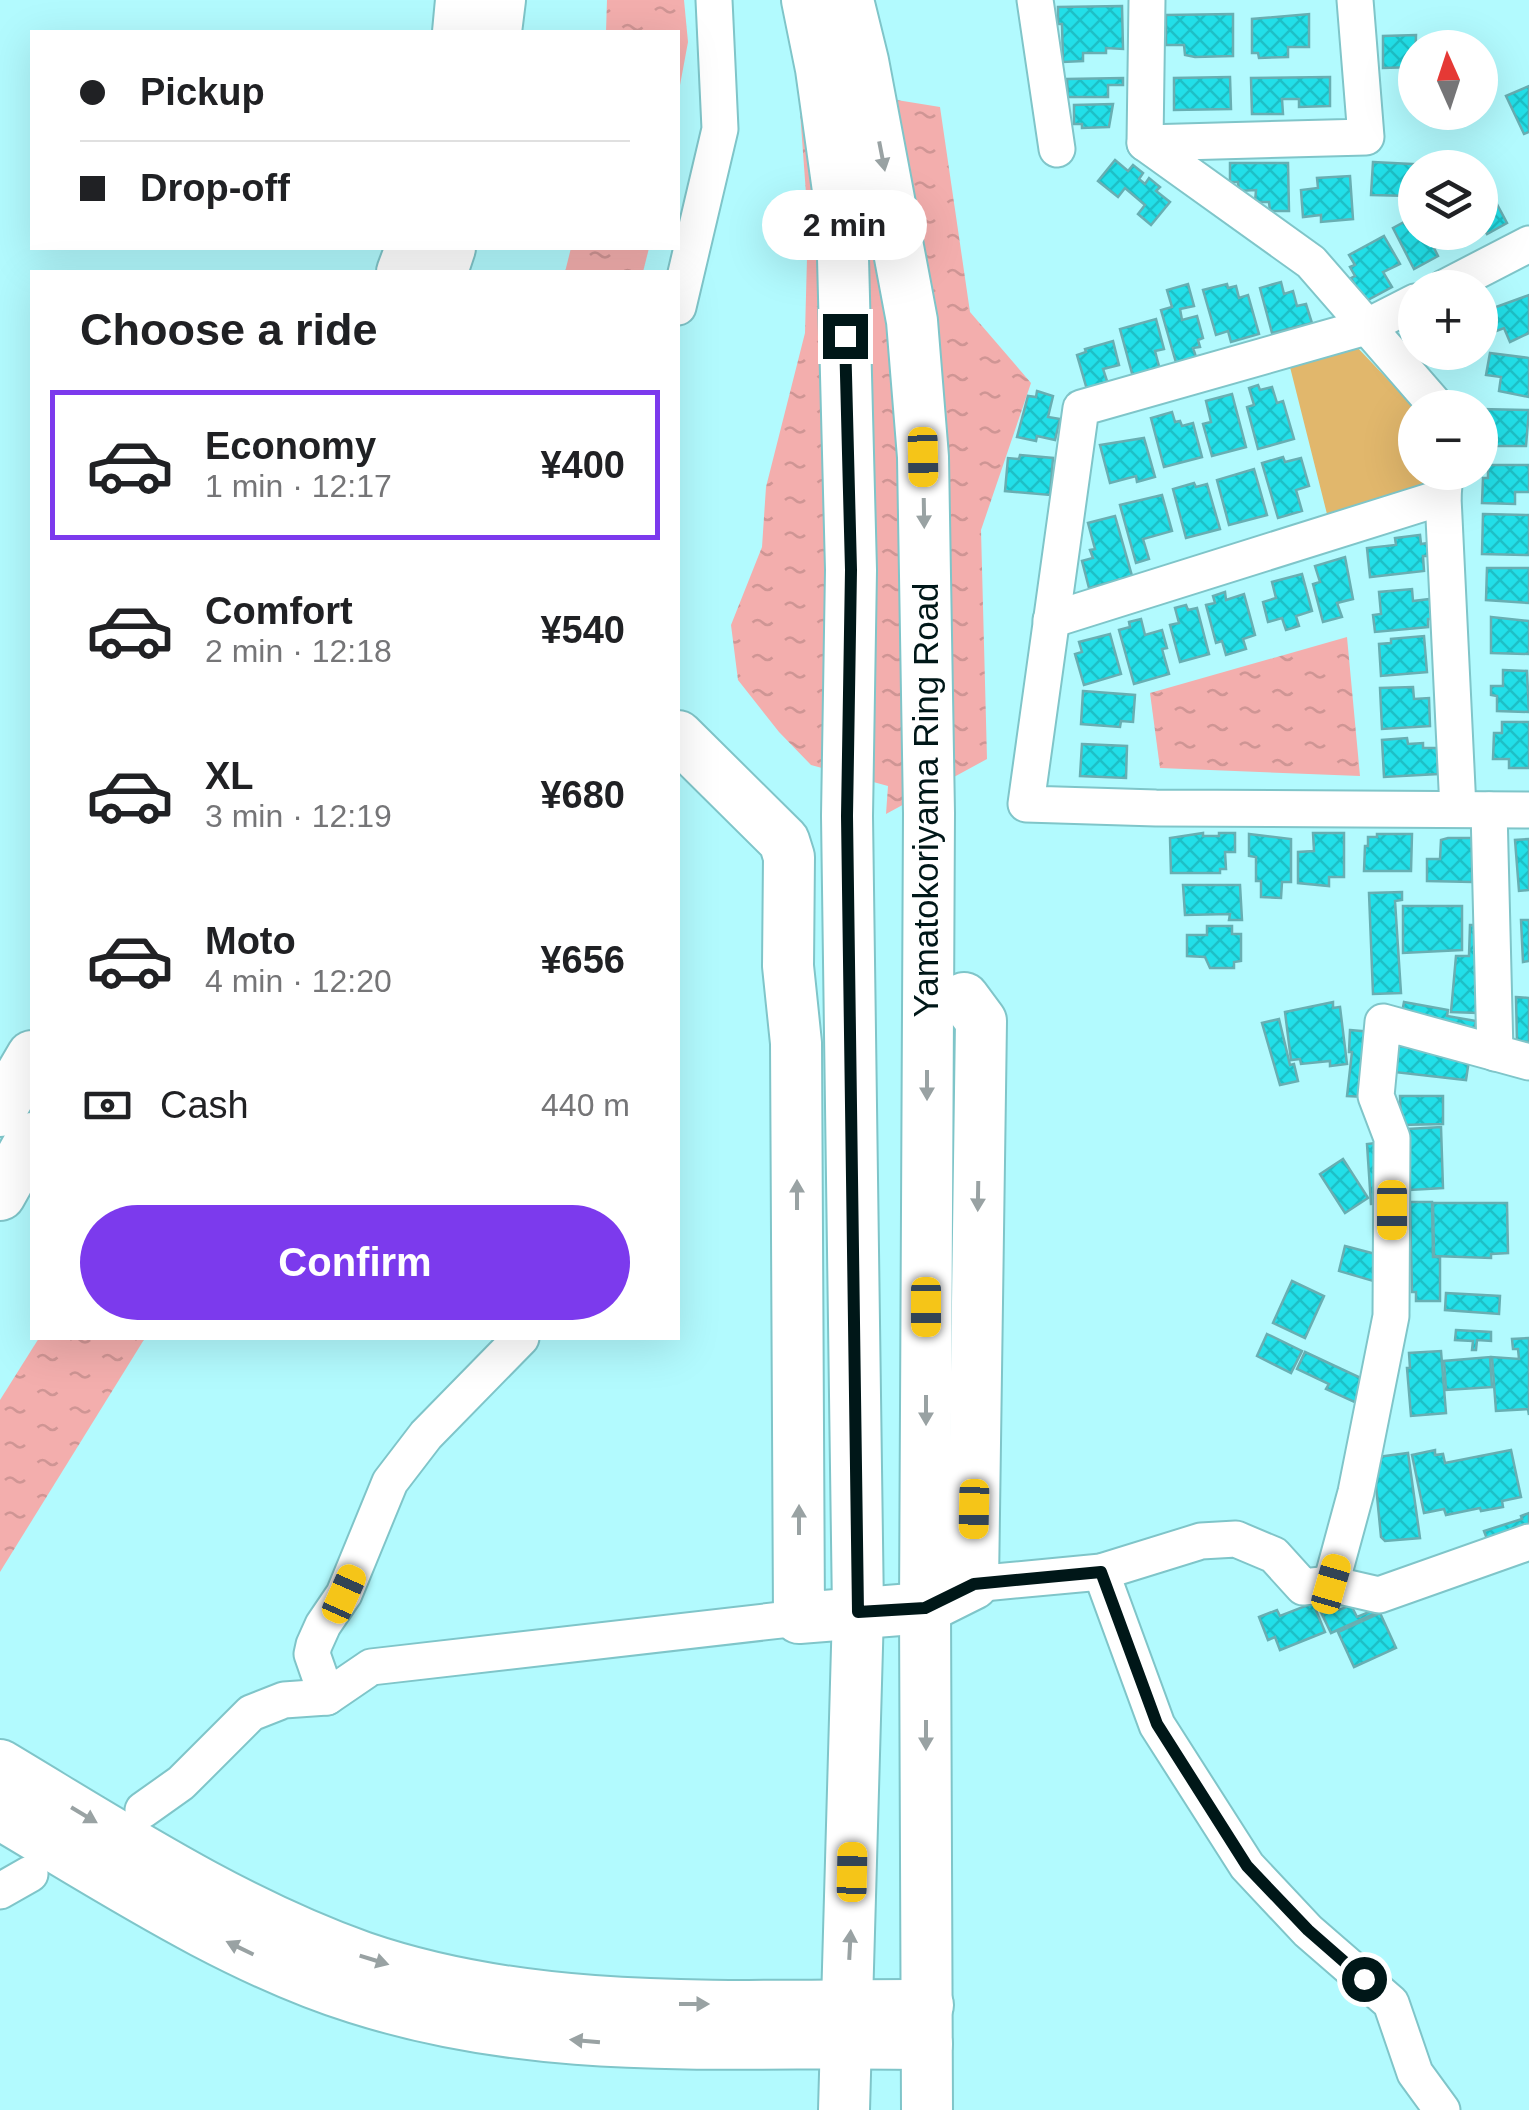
<!DOCTYPE html>
<meta charset="utf-8">
<style>
:root{--surface:#fff;--page:#f6f6f6;--text:#202124;--muted:#757577;--line:#e0e0e0;--accent:#7c3aed}
body{margin:0;font-family:Arial,sans-serif;background:var(--page);color:var(--text);height:100vh;display:flex;flex-direction:column;font-size:38px;white-space:nowrap}
*{box-sizing:border-box;margin:0}
p{font-size:32px;color:var(--muted)}
.icon{flex:none;width:55px;height:55px;fill:none;stroke:currentColor;stroke-width:2;stroke-linecap:round;stroke-linejoin:round}
.map{position:relative;flex:1;overflow:hidden}
.sheet{position:absolute;left:30px;top:270px;width:650px;height:1070px;display:flex;flex-direction:column;background:var(--surface);border-radius:0px;box-shadow:0 10px 40px #0002}
.sheet>*{flex:none}
.hud{position:absolute;left:30px;top:30px;width:650px;height:220px;border-radius:0px;box-shadow:0 10px 40px #0002;display:grid;align-content:center;height:220px;padding:0 50px;background:var(--surface)}
.needle{width:65px;rotate:357deg}
.fabs{position:absolute;left:1398px;top:30px;display:grid;gap:20px}
.fabs a{display:grid;place-items:center;width:100px;height:100px;border-radius:50%;background:var(--surface);box-shadow:0 10px 40px #0002;font-size:50px}
.end{position:absolute;width:45px;height:45px;margin:-22px;border:12px solid #001718;background:#fff;box-shadow:0 0 0 5px #fff}
.from{border-radius:50%}
.bubble{position:absolute;height:70px;border-radius:35px;background:var(--surface);box-shadow:0 10px 40px #0002;font-size:32px;font-weight:600;line-height:70px;text-align:center}
.car{position:absolute;width:30px;height:60px;margin:-30px -15px;border-radius:12px;box-shadow:0 0 8px 2px #0007;background:linear-gradient(#f5c518 24%,#345 0 40%,#f5c518 0 76%,#345 0 86%,#f5c518 0)}
.hud b{display:flex;align-items:center;gap:35px;height:95px;font-size:38px}
.hud b+b{border-top:2px solid var(--line)}
.hud i{width:25px;height:25px;background:var(--text)}
ul{padding:0;list-style:none}
li{display:flex;align-items:center;gap:30px;height:150px;margin:0 20px 15px;padding:0 30px;border:5px solid transparent;border-radius:0px}
li div{flex:1}
li b{display:block;font-size:38px}
li em{font-style:normal;font-weight:600}
li.on{border-color:var(--accent)}
li>.icon{width:90px;height:90px;stroke-width:1.5}
h2{padding:0 50px;font-size:45px;line-height:120px}
.pay{display:flex;align-items:center;gap:25px;height:110px;padding:0 50px;font-size:38px}
.pay p{margin-inline-start:auto}
.cta{display:flex;gap:20px;margin-top:auto;padding:20px 50px}
.cta a{flex:1;height:115px;border-radius:60px;background:var(--accent);color:#fff;font-size:40px;font-weight:600;line-height:115px;text-align:center}
.map>svg:first-child{display:block}
.park{fill:#e1b76c}
.water{fill:url(#water-ripples)}
.building{fill:url(#building-cross-hatch);stroke:#68aeb2;stroke-width:2.5}
.lines{fill:none;stroke-linecap:round;stroke-linejoin:round}
.minor-casing{stroke:#7fc5c9;stroke-width:39}
.secondary-casing{stroke:#7fc5c9;stroke-width:54}
.minor{stroke:#fff;stroke-width:35}
.secondary{stroke:#fff;stroke-width:50}
.oneway{fill:#99a2a3}
.route{stroke:#001718;stroke-width:12}
.labels{text-anchor:middle;stroke-width:10;stroke-linejoin:round;paint-order:stroke}
.street-label{font-size:35px;fill:#001718;stroke:#fff}
</style>
<div class="map">
<svg width="1529" height="2110" viewBox="0 0 1529 2110">
<defs>
<pattern id="water-ripples" width="26" height="14" patternUnits="userSpaceOnUse" patternTransform="scale(2.5)"><rect width="26" height="14" fill="#f3aead"/><path d="M2 4q2-2 4 0t4 0M15 11q2-2 4 0t4 0" fill="none" stroke="#cf9594"/></pattern>
<pattern id="building-cross-hatch" width="8" height="8" patternUnits="userSpaceOnUse" patternTransform="scale(2.5)"><rect width="8" height="8" fill="#22dfe8"/><path d="M0 0l8 8M0 8l8-8" fill="none" stroke="#1dbfc6"/></pattern>
</defs>
<rect width="100%" height="100%" fill="#b2fafe"/>
<polygon class="park" points="1354,344 1415,408 1415,472 1428,473 1417,496 1329,522 1290,367"/>
<g class="water">
<polygon points="607,0 684,0 688,42 678,96 678,32 606,32"/>
<polygon points="798,84 940,107 970,312 1031,383 981,530 987,759 886,814 888,786 811,765 779,732 738,680 731,625 762,547 766,487 805,333 808,221"/>
<polygon points="571,248 649,248 643,272 565,272"/>
<polygon points="1347,637 1360,776 1160,768 1150,693"/>
<polygon points="39,1338 145,1338 0,1572 0,1400"/>
</g>
<g class="building">
<polygon points="1122,6 1123,49 1106,48 1106,53 1083,53 1083,61 1063,62 1062,24 1058,24 1058,7"/>
<polygon points="1233,14 1233,56 1195,57 1185,55 1184,45 1166,45 1166,15"/>
<polygon points="1309,14 1309,47 1288,47 1288,57 1259,58 1258,53 1252,53 1252,19"/>
<polygon points="1416,35 1415,67 1383,68 1383,36"/>
<polygon points="1230,77 1231,109 1174,110 1174,78"/>
<polygon points="1330,77 1330,106 1299,107 1299,99 1282,99 1283,114 1252,114 1251,78"/>
<polygon points="1123,78 1123,85 1108,85 1108,97 1068,97 1067,79"/>
<polygon points="1529,86 1529,132 1524,134 1506,96"/>
<polygon points="1113,104 1109,127 1082,128 1082,124 1074,124 1074,105"/>
<polygon points="1115,160 1128,171 1133,165 1143,173 1139,179 1145,184 1149,178 1160,187 1156,191 1170,202 1151,225 1138,214 1145,205 1125,188 1118,197 1098,181"/>
<polygon points="1373,162 1451,166 1451,168 1415,168 1410,196 1371,195"/>
<polygon points="1230,163 1288,163 1289,211 1270,211 1269,202 1255,202 1256,190 1239,191 1238,182 1230,182"/>
<polygon points="1350,176 1353,219 1321,222 1321,215 1303,217 1301,190 1318,188 1317,178"/>
<polygon points="1483,178 1507,223 1487,234 1480,222"/>
<polygon points="1415,216 1415,232 1445,232 1449,241 1434,248 1438,256 1414,269 1393,228"/>
<polygon points="1384,236 1400,264 1383,272 1392,287 1364,302 1351,278 1355,276 1350,267 1355,265 1349,255"/>
<polygon points="1281,282 1284,294 1293,291 1297,306 1306,304 1312,323 1272,333 1260,288"/>
<polygon points="1188,284 1194,306 1180,309 1182,320 1197,316 1203,338 1198,340 1200,347 1193,348 1197,360 1177,366 1161,310 1172,307 1167,290"/>
<polygon points="1227,284 1228,288 1236,286 1239,298 1248,295 1259,334 1231,342 1228,331 1216,335 1203,290"/>
<polygon points="1529,295 1529,333 1510,342 1504,328 1494,332 1485,311"/>
<polygon points="1156,319 1164,349 1155,351 1160,370 1133,377 1120,329"/>
<polygon points="1113,341 1119,365 1103,369 1109,387 1088,393 1077,355 1086,352 1085,349"/>
<polygon points="1427,352 1469,352 1440,366 1436,356 1430,359"/>
<polygon points="1490,353 1529,358 1529,397 1499,391 1501,377 1486,375"/>
<polygon points="1258,385 1260,390 1272,387 1277,403 1283,401 1294,439 1258,449 1247,407 1254,405 1249,388"/>
<polygon points="1037,391 1053,396 1048,417 1060,419 1055,440 1037,436 1036,441 1017,437 1028,396 1036,397"/>
<polygon points="1232,394 1246,447 1212,456 1203,424 1211,422 1206,401"/>
<polygon points="1480,409 1529,410 1526,446 1492,446 1492,439 1480,439"/>
<polygon points="1172,412 1175,422 1180,421 1182,426 1193,423 1202,457 1164,467 1151,418"/>
<polygon points="1144,438 1155,477 1137,482 1136,476 1110,483 1100,445"/>
<polygon points="1020,455 1053,458 1050,495 1005,491 1008,458 1019,459"/>
<polygon points="1283,457 1285,462 1301,458 1309,486 1296,490 1302,511 1278,518 1262,463"/>
<polygon points="1488,465 1529,465 1529,492 1515,492 1515,504 1482,503 1483,478 1488,478"/>
<polygon points="1254,469 1267,515 1229,525 1217,480"/>
<polygon points="1194,483 1196,487 1207,484 1220,529 1186,538 1173,489"/>
<polygon points="1162,495 1172,531 1143,539 1149,559 1136,563 1120,505"/>
<polygon points="1483,514 1529,515 1529,555 1482,554"/>
<polygon points="1115,516 1132,576 1089,588 1082,561 1093,558 1090,550 1095,549 1088,523"/>
<polygon points="1420,535 1421,544 1428,543 1429,556 1423,556 1424,571 1370,577 1367,548 1396,545 1395,538"/>
<polygon points="1345,557 1353,599 1337,603 1342,617 1323,622 1313,584 1320,582 1315,566"/>
<polygon points="1487,568 1529,568 1529,603 1486,600"/>
<polygon points="1302,574 1312,611 1296,616 1299,626 1286,630 1282,618 1268,622 1263,602 1276,598 1272,582"/>
<polygon points="1412,589 1413,601 1430,599 1432,619 1428,619 1428,627 1375,632 1373,615 1381,614 1379,592"/>
<polygon points="1225,592 1226,600 1244,594 1255,635 1243,639 1246,649 1226,655 1222,641 1216,643 1206,605 1215,603 1213,596"/>
<polygon points="1186,605 1188,610 1197,608 1209,654 1180,662 1170,625 1179,623 1175,608"/>
<polygon points="1491,617 1529,621 1529,654 1491,653"/>
<polygon points="1141,619 1145,635 1162,630 1167,648 1162,649 1169,674 1134,684 1119,630 1130,627 1129,622"/>
<polygon points="1110,634 1121,674 1084,685 1075,654 1082,652 1079,642"/>
<polygon points="1424,636 1427,672 1381,676 1379,644 1391,643 1391,639"/>
<polygon points="1503,670 1527,671 1529,712 1497,711 1497,696 1491,695 1491,686 1503,686"/>
<polygon points="1413,687 1414,699 1429,698 1430,726 1382,729 1380,688"/>
<polygon points="1083,691 1135,695 1133,722 1121,721 1120,727 1081,724"/>
<polygon points="1502,722 1529,722 1529,768 1509,768 1509,759 1493,759 1494,733 1502,733"/>
<polygon points="1407,738 1408,744 1423,743 1423,748 1437,748 1438,774 1384,777 1382,740"/>
<polygon points="1082,744 1127,746 1126,778 1080,776"/>
<polygon points="1203,833 1203,836 1219,836 1219,833 1235,833 1235,852 1225,852 1226,869 1220,869 1220,873 1171,873 1170,838"/>
<polygon points="1313,833 1344,833 1344,877 1329,877 1329,886 1298,883 1298,852 1314,851"/>
<polygon points="1249,834 1291,839 1291,882 1282,882 1281,898 1261,897 1261,881 1256,881 1256,857 1249,856"/>
<polygon points="1377,834 1412,834 1411,871 1364,871 1365,846 1368,846 1368,837 1377,837"/>
<polygon points="1448,838 1472,838 1472,882 1427,881 1427,859 1440,859 1441,840"/>
<polygon points="1529,839 1529,890 1519,891 1515,840"/>
<polygon points="1183,885 1240,885 1242,920 1229,920 1230,914 1185,915"/>
<polygon points="1402,892 1402,900 1395,901 1401,993 1373,994 1369,893"/>
<polygon points="1403,906 1462,906 1462,950 1403,953"/>
<polygon points="1521,920 1529,920 1529,961 1523,962"/>
<polygon points="1470,925 1485,925 1477,1013 1451,1012 1456,956 1469,956"/>
<polygon points="1207,926 1232,926 1232,934 1241,934 1241,961 1234,962 1234,968 1210,968 1205,957 1187,956 1187,935 1207,935"/>
<polygon points="1516,997 1529,998 1529,1042 1517,1041"/>
<polygon points="1333,1002 1333,1008 1340,1007 1347,1064 1330,1066 1330,1061 1301,1064 1300,1059 1291,1060 1285,1012"/>
<polygon points="1404,1002 1448,1010 1447,1016 1476,1021 1474,1031 1401,1018"/>
<polygon points="1279,1019 1290,1065 1294,1064 1298,1081 1280,1085 1262,1023"/>
<polygon points="1350,1030 1372,1032 1366,1097 1347,1096 1352,1052 1349,1052"/>
<polygon points="1397,1046 1458,1054 1469,1060 1466,1080 1394,1072"/>
<polygon points="1400,1096 1443,1096 1443,1124 1401,1125"/>
<polygon points="1441,1127 1443,1188 1410,1190 1408,1129"/>
<polygon points="1385,1142 1389,1203 1371,1204 1367,1144"/>
<polygon points="1343,1159 1368,1198 1345,1213 1320,1174"/>
<polygon points="1410,1202 1432,1202 1433,1257 1440,1257 1440,1301 1416,1301 1416,1292 1412,1292"/>
<polygon points="1433,1203 1507,1203 1508,1253 1491,1254 1491,1258 1434,1256"/>
<polygon points="1345,1246 1383,1256 1380,1283 1339,1271"/>
<polygon points="1292,1281 1324,1296 1305,1338 1273,1323"/>
<polygon points="1446,1293 1500,1296 1499,1314 1445,1310"/>
<polygon points="1456,1330 1491,1332 1491,1341 1477,1340 1476,1350 1472,1350 1473,1341 1455,1340"/>
<polygon points="1267,1334 1302,1351 1291,1373 1257,1356"/>
<polygon points="1529,1338 1529,1415 1528,1409 1496,1411 1492,1357 1519,1359 1518,1349 1513,1349 1512,1339"/>
<polygon points="1441,1351 1446,1413 1411,1416 1407,1368 1410,1368 1409,1353"/>
<polygon points="1305,1352 1365,1380 1359,1404 1326,1389 1329,1384 1297,1369"/>
<polygon points="1490,1357 1492,1387 1446,1390 1444,1361"/>
<polygon points="1435,1450 1435,1455 1443,1454 1445,1463 1511,1450 1521,1497 1502,1501 1503,1507 1481,1511 1480,1508 1446,1515 1444,1509 1424,1513 1412,1455"/>
<polygon points="1408,1453 1420,1538 1385,1541 1381,1537 1375,1475 1378,1475 1377,1457"/>
<polygon points="1529,1513 1529,1528 1489,1544 1484,1531 1522,1519 1521,1516"/>
<polygon points="1313,1603 1325,1632 1280,1650 1275,1637 1268,1640 1259,1617 1277,1610 1280,1616"/>
<polygon points="1335,1603 1339,1610 1351,1605 1357,1617 1374,1610 1376,1613 1331,1633 1320,1610"/>
<polygon points="1380,1613 1396,1648 1354,1667 1338,1632"/>
</g>
<g class="lines">
<g class="minor-casing">
<g id="minor">
<polyline points="1035,0 1057,149"/>
<polyline points="1147,0 1145,143 1311,262 1438,408"/>
<polyline points="1145,143 1366,137 1355,0"/>
<polyline points="1444,288 1529,244"/>
<polyline points="1415,302 1366,327 1081,408 1026,804 1156,808 1529,810"/>
<polyline points="678,307 720,129 714,0"/>
<polyline points="1445,472 1443,497 1458,809"/>
<polyline points="1051,620 1443,497"/>
<polyline points="1489,810 1495,1053"/>
<polyline points="1101,1572 1157,1725 1247,1866 1308,1931 1391,2003 1415,2073 1442,2110"/>
<polyline points="973,1584 1101,1572 1201,1541 1236,1539 1274,1555 1303,1587 1331,1584 1379,1595 1529,1542"/>
<polyline points="1331,1584 1356,1492 1391,1316 1392,1138 1376,1096 1383,1022 1529,1062"/>
<polyline points="327,1697 312,1654 314,1645 323,1625 344,1594 390,1482 426,1435 521,1338"/>
<polyline points="143,1810 181,1783 251,1713 284,1700 327,1697 371,1667 799,1618"/>
<polyline points="0,1891 30,1874"/>
</g>
</g>
<g class="secondary-casing">
<g id="secondary">
<polyline points="807,0 821,69 842,219 851,570 847,816 858,1612 844,2110"/>
<polyline points="848,0 863,61 912,321 923,457 929,813 925,1608 927,2110"/>
<polyline points="458,32 461,0"/>
<polyline points="496,32 500,0"/>
<polyline points="402,272 411,248"/>
<polyline points="442,272 450,248"/>
<polyline points="678,736 784,841 789,857 788,966 796,1043 799,1618 925,1608 973,1584 981,1021 964,998"/>
<polyline points="0,1111 32,1056"/>
<polyline points="0,1195 32,1138"/>
<path d="M0,1765c117,70 233,146 362,192 180,62 379,47 566,48"/>
<path d="M0,1814c112,66 232,145 356,184 192,61 374,42 571,46"/>
</g>
</g>
<use href="#minor" class="minor"/>
<use href="#secondary" class="secondary"/>
</g>
<defs><path id="oneway-solid" d="M-6-.8H1V-3.2L6.5 0L1 3.2V.8H-6Z" transform="scale(2.5)"/></defs>
<g class="oneway">
<use href="#oneway-solid" transform="translate(882 156) rotate(79)"/>
<use href="#oneway-solid" transform="translate(924 513) rotate(89)"/>
<use href="#oneway-solid" transform="translate(927 1085) rotate(90)"/>
<use href="#oneway-solid" transform="translate(797 1195) rotate(-90)"/>
<use href="#oneway-solid" transform="translate(978 1196) rotate(91)"/>
<use href="#oneway-solid" transform="translate(926 1410) rotate(90)"/>
<use href="#oneway-solid" transform="translate(799 1520) rotate(-90)"/>
<use href="#oneway-solid" transform="translate(926 1735) rotate(90)"/>
<use href="#oneway-solid" transform="translate(84 1815) rotate(31)"/>
<use href="#oneway-solid" transform="translate(850 1945) rotate(-87)"/>
<use href="#oneway-solid" transform="translate(240 1948) rotate(-154)"/>
<use href="#oneway-solid" transform="translate(374 1960) rotate(17)"/>
<use href="#oneway-solid" transform="translate(694 2004)"/>
<use href="#oneway-solid" transform="translate(585 2041) rotate(-175)"/>
</g>
<g class="lines">
<polyline class="route" points="845,336 851,570 847,816 858,1612 925,1608 974,1584 1101,1572 1157,1724 1247,1866 1308,1930 1364,1979"/>
</g>
<g class="labels">
<g class="street-label">
<text transform="translate(926 800) rotate(-90)" y="12">Yamatokoriyama Ring Road</text>
</g>
</g>
</svg>
<div class="fabs">
<a><svg class="needle" viewBox="-14 -14 28 28"><path d="M0-13l5 13h-10z" fill="#e53935"/><path d="M0 13l5-13h-10z" fill="#757577"/></svg></a>
<a><svg class="icon" aria-label="layers" viewBox="0 0 24 24"><path d="M12 4l9 5-9 5-9-5zM3 14l9 5 9-5"/></svg></a>
<a>+</a>
<a>−</a>
</div>
<i class="end from" style="left:1364px;top:1979px"></i>
<i class="end" style="left:845px;top:336px"></i>
<div class="bubble" style="left:762px;top:190px;width:165px">2 min</div>
<i class="car" style="left:923px;top:457px;rotate:179deg"></i>
<i class="car" style="left:1392px;top:1210px;rotate:180deg"></i>
<i class="car" style="left:926px;top:1307px;rotate:180deg"></i>
<i class="car" style="left:974px;top:1509px;rotate:181deg"></i>
<i class="car" style="left:1331px;top:1584px;rotate:16deg"></i>
<i class="car" style="left:344px;top:1594px;rotate:24deg"></i>
<i class="car" style="left:852px;top:1872px;rotate:1deg"></i>
<div class="hud">
<b><i class="from"></i>Pickup</b>
<b><i></i>Drop-off</b>
</div>
<section class="sheet">
<h2>Choose a ride</h2>
<ul>
<li class="on"><svg class="icon" aria-label="car" viewBox="0 0 24 24"><path d="M5 17H2v-5l4-1 3-4h7l3 4 3 1v5h-3M9 17h6M6 11h13"/><circle cx="7" cy="17" r="2"/><circle cx="17" cy="17" r="2"/></svg><div><b>Economy</b><p>1 min · 12:17</p></div><em>¥400</em></li>
<li><svg class="icon" aria-label="car" viewBox="0 0 24 24"><path d="M5 17H2v-5l4-1 3-4h7l3 4 3 1v5h-3M9 17h6M6 11h13"/><circle cx="7" cy="17" r="2"/><circle cx="17" cy="17" r="2"/></svg><div><b>Comfort</b><p>2 min · 12:18</p></div><em>¥540</em></li>
<li><svg class="icon" aria-label="car" viewBox="0 0 24 24"><path d="M5 17H2v-5l4-1 3-4h7l3 4 3 1v5h-3M9 17h6M6 11h13"/><circle cx="7" cy="17" r="2"/><circle cx="17" cy="17" r="2"/></svg><div><b>XL</b><p>3 min · 12:19</p></div><em>¥680</em></li>
<li><svg class="icon" aria-label="car" viewBox="0 0 24 24"><path d="M5 17H2v-5l4-1 3-4h7l3 4 3 1v5h-3M9 17h6M6 11h13"/><circle cx="7" cy="17" r="2"/><circle cx="17" cy="17" r="2"/></svg><div><b>Moto</b><p>4 min · 12:20</p></div><em>¥656</em></li>
</ul>
<div class="pay"><svg class="icon" aria-label="cash" viewBox="0 0 24 24"><path d="M3 7h18v10H3z"/><circle cx="12" cy="12" r="2"/></svg>Cash<p>440 m</p></div>
<div class="cta"><a>Confirm</a></div>
</section>
</div>
